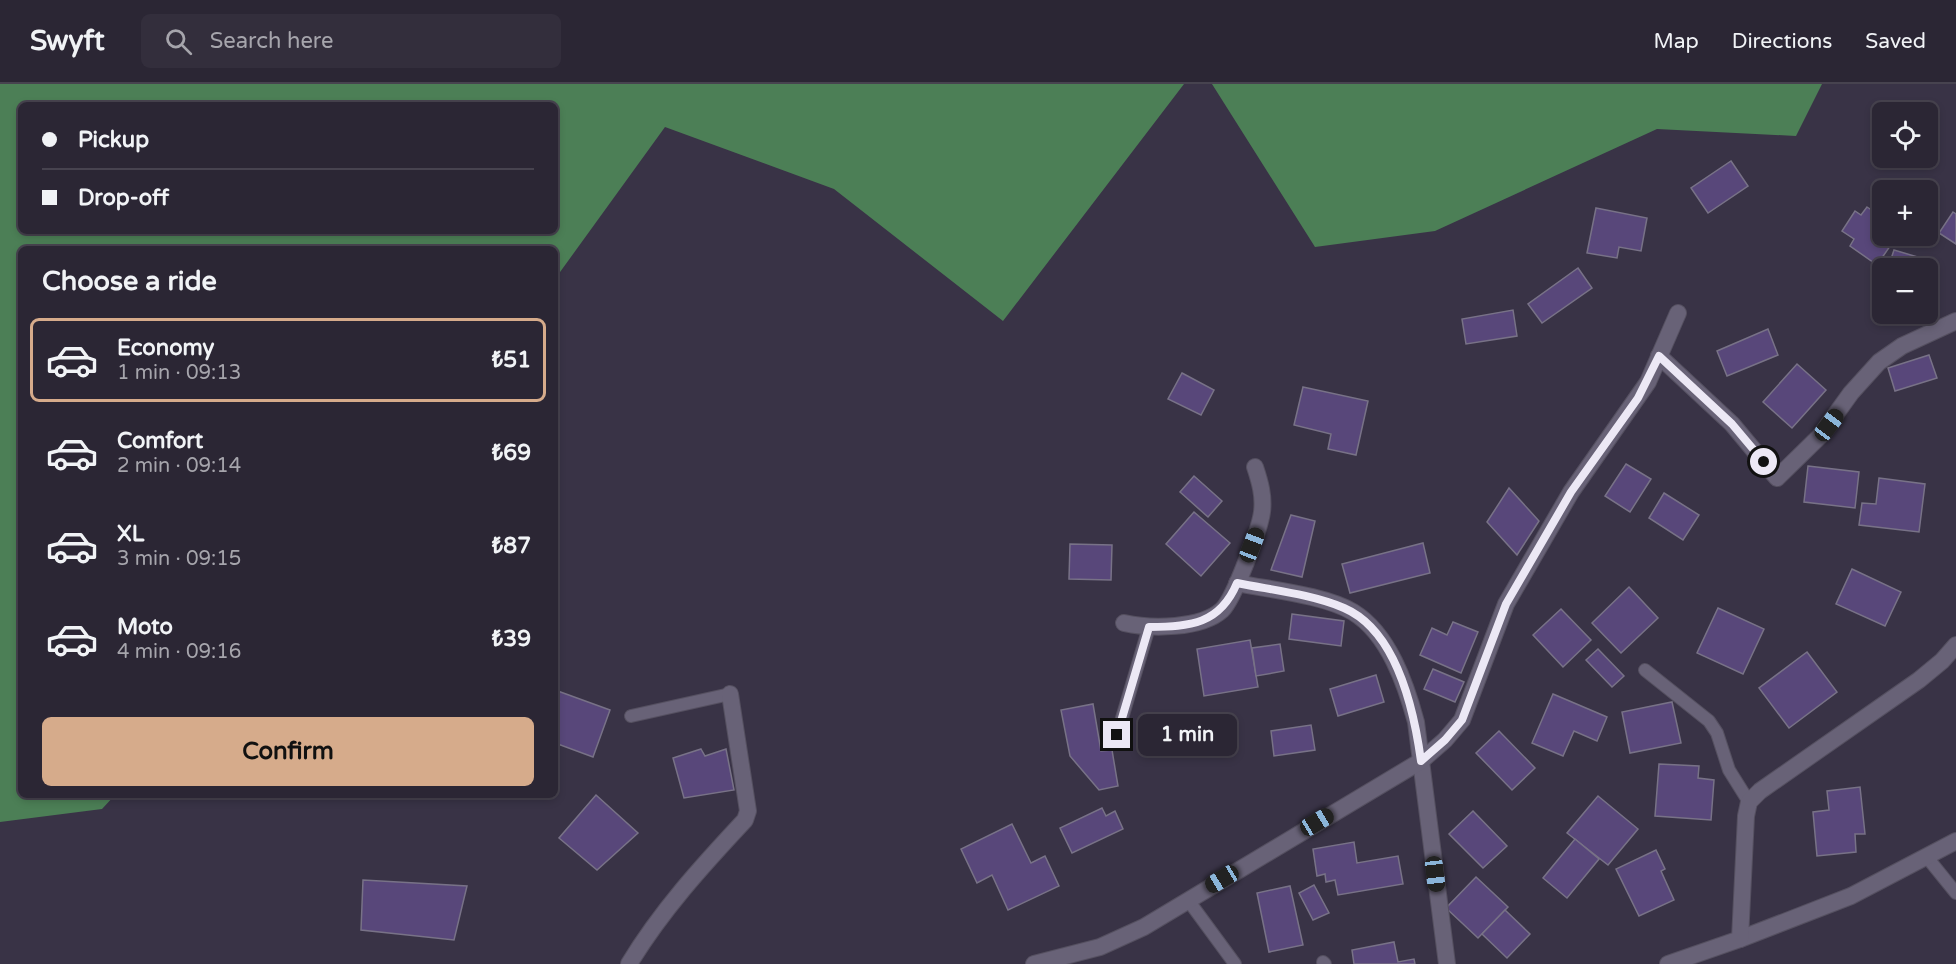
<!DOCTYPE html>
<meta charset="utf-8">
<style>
:root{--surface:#2b2634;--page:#332e3c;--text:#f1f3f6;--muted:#a6a5ac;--line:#47434f;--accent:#d6ab8b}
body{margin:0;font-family:"Varela Round",sans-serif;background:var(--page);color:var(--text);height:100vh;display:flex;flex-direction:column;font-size:22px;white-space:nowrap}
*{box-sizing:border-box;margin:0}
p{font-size:20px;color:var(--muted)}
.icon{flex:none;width:33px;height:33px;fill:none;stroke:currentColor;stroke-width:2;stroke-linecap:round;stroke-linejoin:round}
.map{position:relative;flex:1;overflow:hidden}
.details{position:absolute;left:18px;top:162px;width:540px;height:552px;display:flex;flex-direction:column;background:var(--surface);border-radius:9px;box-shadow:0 3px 9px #0003,0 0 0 2px var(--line)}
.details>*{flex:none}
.guide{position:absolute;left:18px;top:18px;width:540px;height:132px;border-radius:9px;box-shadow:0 3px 9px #0003,0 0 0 2px var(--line);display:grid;align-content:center;height:132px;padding:0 24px;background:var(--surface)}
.fabs{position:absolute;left:1872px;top:18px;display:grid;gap:12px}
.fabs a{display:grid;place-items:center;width:66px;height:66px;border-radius:9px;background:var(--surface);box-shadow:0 3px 9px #0003,0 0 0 2px var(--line);font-size:30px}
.end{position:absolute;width:27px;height:27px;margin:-14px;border:8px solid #ece8f5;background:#111;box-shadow:0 0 0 3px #111}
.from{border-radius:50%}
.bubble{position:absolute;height:42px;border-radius:9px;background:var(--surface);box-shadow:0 3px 9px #0003,0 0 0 2px var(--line);font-size:20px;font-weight:800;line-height:42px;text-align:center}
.car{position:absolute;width:18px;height:36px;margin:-18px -9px;border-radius:8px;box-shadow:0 0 4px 2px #0007;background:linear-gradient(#222 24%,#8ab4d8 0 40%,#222 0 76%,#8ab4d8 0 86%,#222 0)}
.guide b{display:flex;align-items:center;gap:21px;height:57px;font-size:22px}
.guide b+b{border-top:2px solid var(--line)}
.guide i{width:15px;height:15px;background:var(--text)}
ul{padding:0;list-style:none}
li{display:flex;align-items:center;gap:18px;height:84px;margin:0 12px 9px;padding:0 12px;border:3px solid transparent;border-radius:9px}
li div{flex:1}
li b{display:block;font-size:22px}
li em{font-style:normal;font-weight:800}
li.current{border-color:var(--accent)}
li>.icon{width:54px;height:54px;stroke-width:1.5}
h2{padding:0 24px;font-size:27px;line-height:72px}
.primary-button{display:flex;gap:12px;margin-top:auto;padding:12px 24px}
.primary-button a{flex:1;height:69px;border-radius:9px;background:var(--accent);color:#111;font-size:24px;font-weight:800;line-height:69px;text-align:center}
header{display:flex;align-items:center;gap:36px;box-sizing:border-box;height:84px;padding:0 30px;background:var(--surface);border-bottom:2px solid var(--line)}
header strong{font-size:28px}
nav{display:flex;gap:33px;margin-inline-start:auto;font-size:21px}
.search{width:420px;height:54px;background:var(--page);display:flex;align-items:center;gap:15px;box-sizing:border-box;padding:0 21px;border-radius:9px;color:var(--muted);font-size:22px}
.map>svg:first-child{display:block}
.forest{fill:#4c7f56;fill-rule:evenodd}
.building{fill:#58477a;stroke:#787287;stroke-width:1.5}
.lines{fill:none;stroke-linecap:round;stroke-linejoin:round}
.service-casing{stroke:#555060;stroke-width:14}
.minor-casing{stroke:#555060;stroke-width:18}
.service{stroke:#686277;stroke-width:12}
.minor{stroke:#686277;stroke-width:16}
.route{stroke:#ece8f5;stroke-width:8}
</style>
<header>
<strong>Swyft</strong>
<div class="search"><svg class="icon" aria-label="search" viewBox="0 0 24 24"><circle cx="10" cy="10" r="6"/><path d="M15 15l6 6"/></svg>Search here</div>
<nav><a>Map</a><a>Directions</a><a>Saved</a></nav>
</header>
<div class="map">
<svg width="1956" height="880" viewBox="0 0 1956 880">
<rect width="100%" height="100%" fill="#393346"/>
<g class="forest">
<path d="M0,0h1184l-181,237 -169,-132 -169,-62 -110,152v-30h-534v546h94l-13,14 -102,13zM21,21h534v126h-534z"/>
<polygon points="1212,0 1822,0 1796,52 1657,45 1435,147 1315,163"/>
</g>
<g class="building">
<polygon points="1731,77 1748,102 1708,129 1691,104"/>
<polygon points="1867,123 1882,133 1882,152 1897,152 1877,181 1850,162 1854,155 1842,147 1855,127 1861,131"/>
<polygon points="1596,124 1647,134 1641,167 1619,163 1617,174 1587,169"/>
<polygon points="1953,128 1956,130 1956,160 1939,149"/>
<polygon points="1894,166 1921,174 1917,184 1888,184"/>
<polygon points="1578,184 1592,204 1542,239 1528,220"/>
<polygon points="1513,226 1517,252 1466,260 1462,235"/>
<polygon points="1768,245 1778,271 1727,292 1717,267"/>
<polygon points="1929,271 1937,294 1895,307 1888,284"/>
<polygon points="1797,280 1826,306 1792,344 1763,318"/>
<polygon points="1182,289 1214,306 1201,331 1168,315"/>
<polygon points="1303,303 1368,317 1356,371 1328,365 1331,350 1294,341"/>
<polygon points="1626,380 1651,395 1630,428 1605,412"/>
<polygon points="1808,382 1859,388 1855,424 1804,418"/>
<polygon points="1194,392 1222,417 1208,433 1180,408"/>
<polygon points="1879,394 1925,400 1919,448 1859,441 1862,419 1876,420"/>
<polygon points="1509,404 1539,437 1517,471 1487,438"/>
<polygon points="1664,409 1699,431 1683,456 1649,434"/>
<polygon points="1194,428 1230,459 1201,492 1166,460"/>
<polygon points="1291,431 1315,437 1302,493 1271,486"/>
<polygon points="1423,459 1430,489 1350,509 1342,480"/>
<polygon points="1070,460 1112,461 1111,496 1069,495"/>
<polygon points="1852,485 1901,508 1885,542 1836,520"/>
<polygon points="1629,503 1658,534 1621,569 1592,539"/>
<polygon points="1718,524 1764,545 1743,590 1697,569"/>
<polygon points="1561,525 1591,556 1563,583 1533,551"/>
<polygon points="1292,530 1344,537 1341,562 1289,555"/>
<polygon points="1453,538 1478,548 1461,589 1420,571 1432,544 1447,551"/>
<polygon points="1250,556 1258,603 1204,612 1197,565"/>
<polygon points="1280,560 1284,587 1256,592 1252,564"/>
<polygon points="1598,565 1624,592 1612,603 1586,576"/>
<polygon points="1807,568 1837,608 1789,644 1759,604"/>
<polygon points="1433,585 1464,598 1455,618 1424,605"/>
<polygon points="1376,591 1384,618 1338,632 1330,605"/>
<polygon points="555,606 610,626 593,673 555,659"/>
<polygon points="1553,610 1607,633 1597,657 1574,647 1563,672 1532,659"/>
<polygon points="1672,618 1681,659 1630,669 1622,628"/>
<polygon points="1093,620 1101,667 1112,666 1118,702 1099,706 1070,672 1061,626"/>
<polygon points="1311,641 1315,666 1274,672 1271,647"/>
<polygon points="1499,647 1535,684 1512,706 1476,669"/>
<polygon points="701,665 705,672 726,665 734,706 684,714 673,674"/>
<polygon points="1659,680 1699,682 1698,694 1714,696 1711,736 1655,732"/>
<polygon points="1860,703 1865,750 1855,750 1856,768 1817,772 1813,728 1829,726 1827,707"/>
<polygon points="596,711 638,749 597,786 559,754"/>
<polygon points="1598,712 1638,745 1608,781 1567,749"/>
<polygon points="1102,724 1106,732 1115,727 1123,745 1072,769 1060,744"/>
<polygon points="1473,727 1507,762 1483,784 1449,750"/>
<polygon points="1012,740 1031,779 1045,772 1059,802 1008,826 992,791 977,799 961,765"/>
<polygon points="1575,755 1599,775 1567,814 1543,794"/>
<polygon points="1354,758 1357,779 1398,772 1403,800 1338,811 1335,796 1326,798 1325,790 1317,792 1313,765"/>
<polygon points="1656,766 1665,785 1661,787 1674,816 1639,832 1616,785"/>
<polygon points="1476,793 1508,823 1478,854 1446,824"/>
<polygon points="363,796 467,802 454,856 361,846"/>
<polygon points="1314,801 1329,829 1313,836 1299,809"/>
<polygon points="1290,802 1303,861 1269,868 1257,809"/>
<polygon points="1505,826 1530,850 1507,874 1482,850"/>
<polygon points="1394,858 1398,878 1414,875 1415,880 1354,880 1352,866"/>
</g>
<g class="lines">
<g class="service-casing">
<g id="service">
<polyline points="1645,586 1709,637 1717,649 1729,686 1749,718"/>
<polyline points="631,632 730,610"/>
<polyline points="1117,651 1149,543"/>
<polyline points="1926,772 1956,809"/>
<polyline points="1188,816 1235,880"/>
<polyline points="1323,878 1325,880"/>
</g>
</g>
<g class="minor-casing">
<g id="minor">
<polyline points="1659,272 1732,340 1777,394 1820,352 1851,309 1879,278 1902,262 1956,237"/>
<path d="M1237,499c34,7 87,12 116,29 36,22 53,73 63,110l31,242"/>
<path d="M1124,539c27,6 77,6 98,-13 12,-11 38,-82 40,-98 2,-16 -2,-30 -7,-45"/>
<polyline points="1740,855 1851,812 1956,757"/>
<path d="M629,880c32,-53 73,-98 116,-144l3,-9 -18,-117"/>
<polyline points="1034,880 1100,863 1144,843 1421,677 1445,656 1462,636 1506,520 1571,408 1648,298 1678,229"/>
<polyline points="1668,880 1740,855 1746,732 1749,718 1760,707 1919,596 1942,577 1956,561"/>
</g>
</g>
<use href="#service" class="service"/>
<use href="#minor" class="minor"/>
</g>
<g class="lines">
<path class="route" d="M1117,651l32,-108c41,0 71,-3 88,-44 34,7 74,11 107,25 53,23 70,102 77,153l24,-21 17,-20 44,-116 65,-112 67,-94 21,-42 73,68 32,38"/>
</g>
</svg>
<div class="fabs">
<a><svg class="icon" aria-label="locate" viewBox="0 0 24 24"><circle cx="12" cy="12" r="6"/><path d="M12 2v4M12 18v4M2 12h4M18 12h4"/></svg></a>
<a>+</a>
<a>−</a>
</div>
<i class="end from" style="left:1764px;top:378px"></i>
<i class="end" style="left:1117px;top:651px"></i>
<div class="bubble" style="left:1138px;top:630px;width:99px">1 min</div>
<i class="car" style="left:1829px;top:341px;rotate:37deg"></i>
<i class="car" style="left:1252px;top:461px;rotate:21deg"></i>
<i class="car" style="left:1317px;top:738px;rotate:59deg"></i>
<i class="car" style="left:1435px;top:790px;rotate:173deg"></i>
<i class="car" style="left:1222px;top:795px;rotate:239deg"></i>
<div class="guide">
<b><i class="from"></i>Pickup</b>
<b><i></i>Drop-off</b>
</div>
<section class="details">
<h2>Choose a ride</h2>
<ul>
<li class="current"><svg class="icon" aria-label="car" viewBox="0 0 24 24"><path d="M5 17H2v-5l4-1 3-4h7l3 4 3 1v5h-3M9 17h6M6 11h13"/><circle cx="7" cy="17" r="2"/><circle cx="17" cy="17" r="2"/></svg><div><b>Economy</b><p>1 min · 09:13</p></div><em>₺51</em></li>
<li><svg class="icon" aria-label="car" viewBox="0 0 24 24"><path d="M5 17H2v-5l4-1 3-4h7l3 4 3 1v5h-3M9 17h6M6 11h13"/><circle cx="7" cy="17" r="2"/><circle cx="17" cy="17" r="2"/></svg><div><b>Comfort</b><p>2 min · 09:14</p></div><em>₺69</em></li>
<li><svg class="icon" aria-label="car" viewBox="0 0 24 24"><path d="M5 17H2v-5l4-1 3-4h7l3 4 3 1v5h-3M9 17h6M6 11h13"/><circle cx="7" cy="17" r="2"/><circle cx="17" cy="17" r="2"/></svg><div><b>XL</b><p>3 min · 09:15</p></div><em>₺87</em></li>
<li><svg class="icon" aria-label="car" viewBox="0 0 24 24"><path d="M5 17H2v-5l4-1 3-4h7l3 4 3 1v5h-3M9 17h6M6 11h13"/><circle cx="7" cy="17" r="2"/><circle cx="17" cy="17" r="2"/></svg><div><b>Moto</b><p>4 min · 09:16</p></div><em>₺39</em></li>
</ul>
<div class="primary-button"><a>Confirm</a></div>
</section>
</div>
